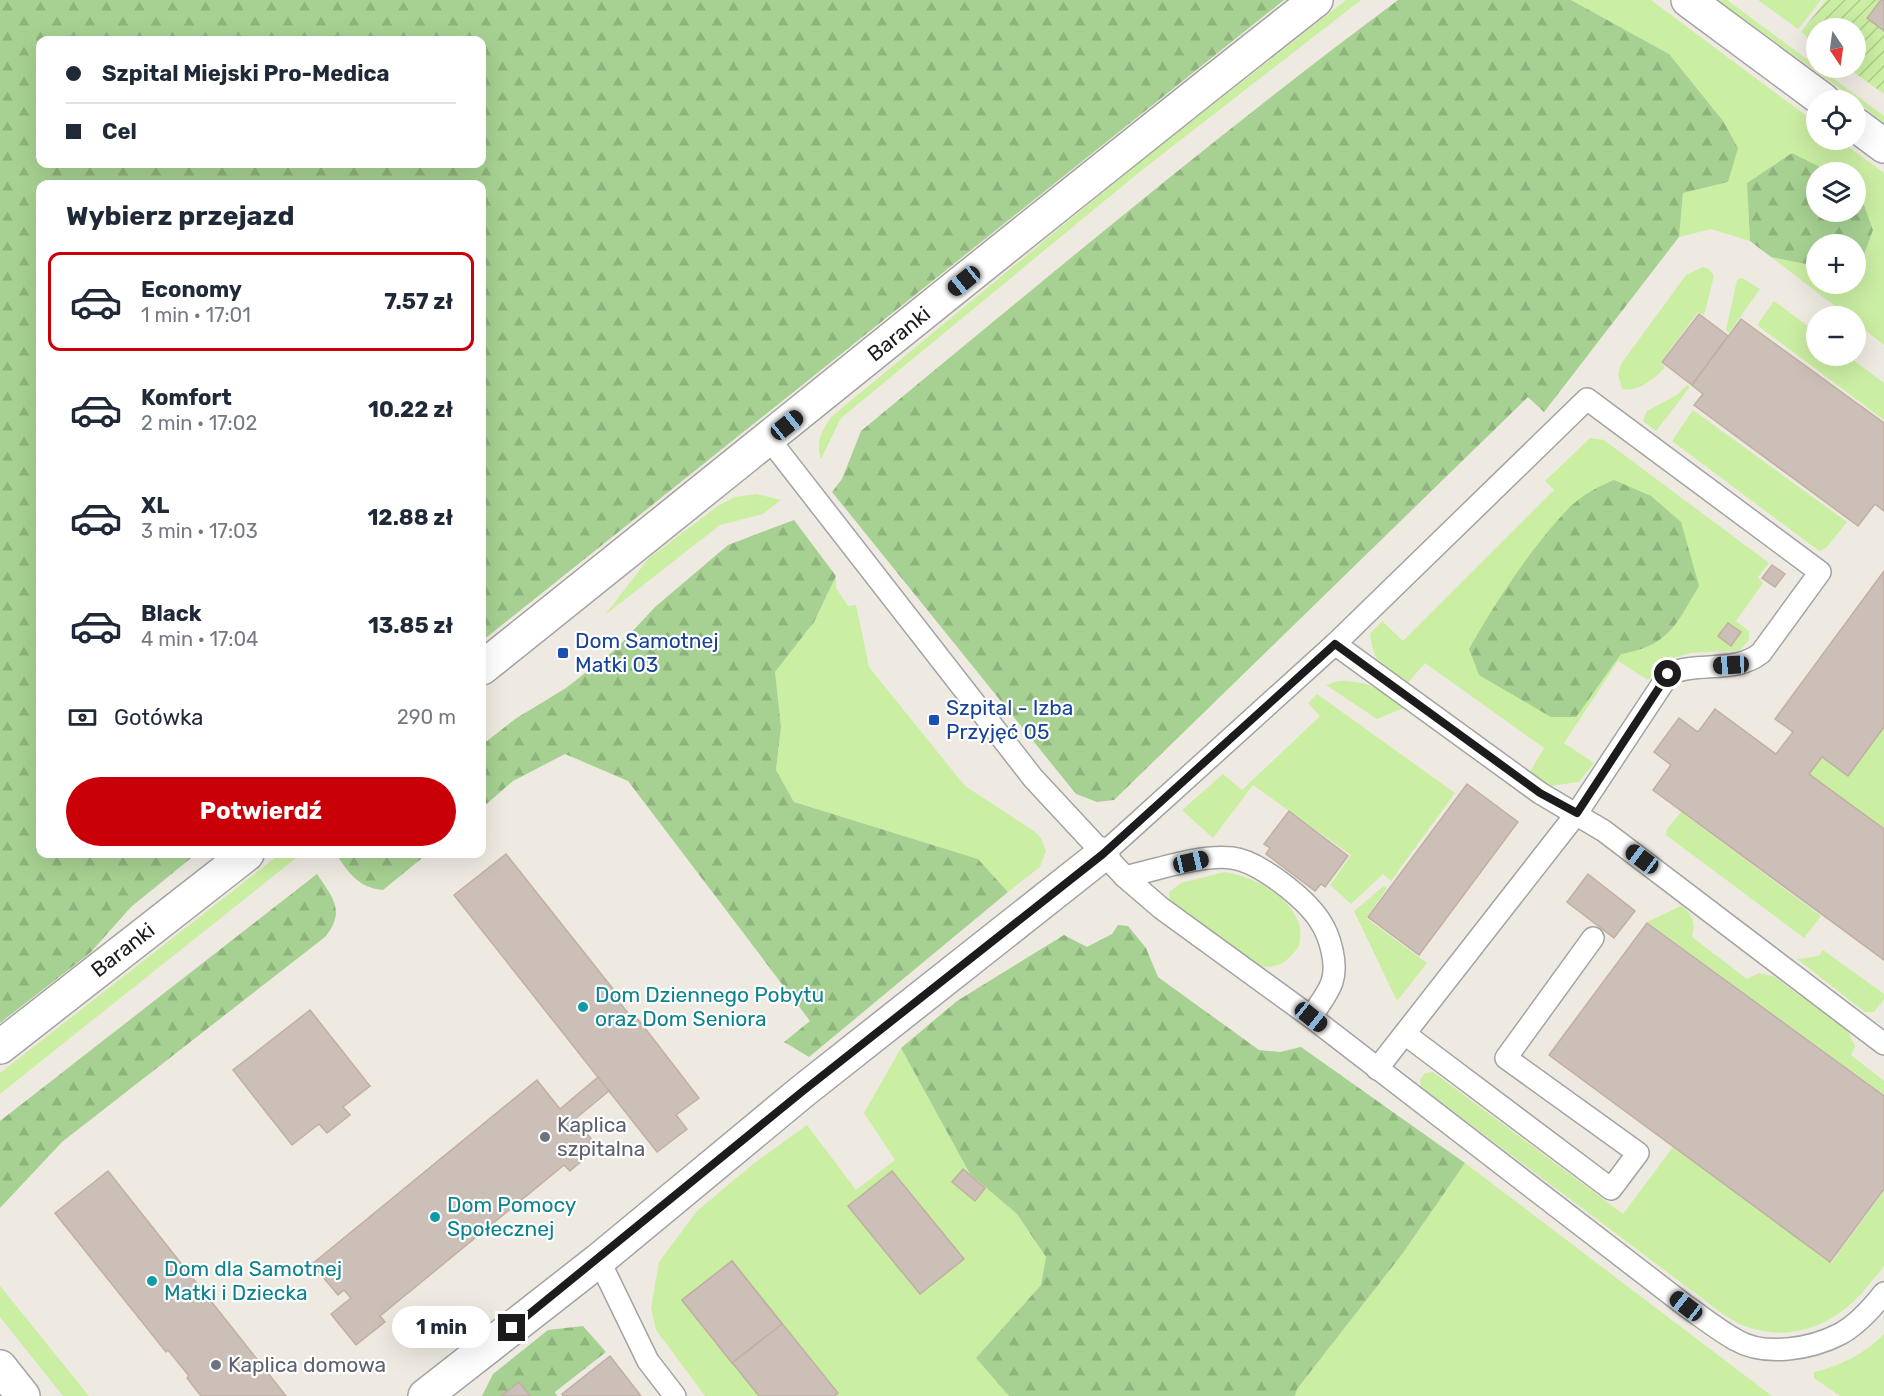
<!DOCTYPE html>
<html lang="pl">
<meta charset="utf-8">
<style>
:root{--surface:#fff;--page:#f2f2f3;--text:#1f2937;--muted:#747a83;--line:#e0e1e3;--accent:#c90008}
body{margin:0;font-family:Rubik,sans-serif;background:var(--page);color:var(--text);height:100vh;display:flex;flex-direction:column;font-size:22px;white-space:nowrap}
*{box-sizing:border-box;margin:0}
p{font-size:20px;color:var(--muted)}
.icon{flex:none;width:33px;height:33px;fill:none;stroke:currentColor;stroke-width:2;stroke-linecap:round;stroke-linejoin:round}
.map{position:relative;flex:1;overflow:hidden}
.drawer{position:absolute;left:36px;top:180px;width:450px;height:678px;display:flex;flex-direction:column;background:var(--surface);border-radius:12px;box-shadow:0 6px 24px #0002}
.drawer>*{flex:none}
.banner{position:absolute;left:36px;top:36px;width:450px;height:132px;border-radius:12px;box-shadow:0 6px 24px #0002;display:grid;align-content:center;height:132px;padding:0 30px;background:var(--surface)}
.needle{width:39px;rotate:167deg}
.tools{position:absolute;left:1806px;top:18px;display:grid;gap:12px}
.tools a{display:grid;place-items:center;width:60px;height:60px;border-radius:50%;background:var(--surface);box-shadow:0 6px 24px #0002;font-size:30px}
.end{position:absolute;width:27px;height:27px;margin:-14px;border:8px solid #1c1c1c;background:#fff;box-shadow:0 0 0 3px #fff}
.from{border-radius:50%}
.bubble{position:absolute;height:42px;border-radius:21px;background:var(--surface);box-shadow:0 6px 24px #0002;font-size:20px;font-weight:700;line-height:42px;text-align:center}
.car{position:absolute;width:18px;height:36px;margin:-18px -9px;border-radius:8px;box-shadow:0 0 4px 2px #0007;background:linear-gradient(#222 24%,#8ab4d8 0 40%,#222 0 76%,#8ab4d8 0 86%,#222 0)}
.banner b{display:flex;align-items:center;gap:21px;height:57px;font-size:22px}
.banner b+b{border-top:2px solid var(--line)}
.banner i{width:15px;height:15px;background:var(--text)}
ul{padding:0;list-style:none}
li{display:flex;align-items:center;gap:18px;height:99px;margin:0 12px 9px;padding:0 18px;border:3px solid transparent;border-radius:12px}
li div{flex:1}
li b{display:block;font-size:22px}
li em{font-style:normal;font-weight:700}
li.selected{border-color:var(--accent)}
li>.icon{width:54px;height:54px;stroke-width:1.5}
h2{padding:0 30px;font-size:27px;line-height:72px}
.pay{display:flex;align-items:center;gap:15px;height:66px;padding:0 30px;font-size:22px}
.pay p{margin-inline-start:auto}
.button{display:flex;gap:12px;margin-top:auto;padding:12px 30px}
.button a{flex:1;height:69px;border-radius:36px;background:var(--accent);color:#fff;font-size:24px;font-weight:700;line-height:69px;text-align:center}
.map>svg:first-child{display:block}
.grass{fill:#caeea2}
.forest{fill:url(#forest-firs);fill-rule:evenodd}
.garden{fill:url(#garden-furrows)}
.building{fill:#cbbfb7;stroke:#c1afa2;stroke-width:1.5}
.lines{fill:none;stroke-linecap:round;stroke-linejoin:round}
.service-casing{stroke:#a3a3a3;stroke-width:24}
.minor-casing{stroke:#a3a3a3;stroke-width:36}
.tertiary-casing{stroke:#a3a3a3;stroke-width:36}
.service{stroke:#fff;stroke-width:21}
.minor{stroke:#fff;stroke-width:33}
.tertiary{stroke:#fff;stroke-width:33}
.route{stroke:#1c1c1c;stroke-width:8}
.transit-dot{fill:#1a4fb4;stroke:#fff;stroke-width:2}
.culture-dot{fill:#0f9aa8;stroke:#fff;stroke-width:2}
.worship-dot{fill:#6b7280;stroke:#fff;stroke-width:2}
.labels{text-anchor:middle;stroke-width:4.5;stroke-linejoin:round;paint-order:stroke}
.street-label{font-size:21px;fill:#1c1c1c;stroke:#fff}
.transit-label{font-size:21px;fill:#164399;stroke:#fff;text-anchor:start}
.culture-label{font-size:21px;fill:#0d838f;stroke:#fff;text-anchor:start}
.worship-label{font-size:21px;fill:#5b616d;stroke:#fff;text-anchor:start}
</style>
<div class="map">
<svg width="1884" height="1396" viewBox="0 0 1884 1396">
<defs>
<pattern id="forest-firs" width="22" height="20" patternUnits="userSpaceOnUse" patternTransform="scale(1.5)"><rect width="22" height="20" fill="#a7d192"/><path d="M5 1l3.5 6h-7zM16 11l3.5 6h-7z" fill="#8fb37d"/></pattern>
<pattern id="garden-furrows" width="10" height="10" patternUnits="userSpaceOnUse" patternTransform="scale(1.5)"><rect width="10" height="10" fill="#caeea2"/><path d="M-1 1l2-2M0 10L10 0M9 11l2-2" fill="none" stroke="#adcc8b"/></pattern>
</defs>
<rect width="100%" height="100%" fill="#efeae1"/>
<g class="grass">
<path d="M1346,0h15l-219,170 -301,248 -20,41c-6,-17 1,-28 10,-42l305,-252z"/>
<polygon points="1571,0 1651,0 1816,123 1816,140 1839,140 1884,173 1884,345 1856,323 1856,316 1848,316 1771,257 1816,266 1816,284 1856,284 1856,265 1861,263 1873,230 1856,185 1856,172 1830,172 1792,153 1747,183 1750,241 1711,229 1679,237 1683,193 1728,182 1669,54"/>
<polygon points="1717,0 1727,0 1884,116 1884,125 1856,100"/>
<polygon points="1758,0 1821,0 1798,29"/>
<path d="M1703,267l6,2 5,7 -10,39 -6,-3 -38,51 5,4c-10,12 -27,25 -43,22l-4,-15 3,-10 65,-89z"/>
<polygon points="1742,278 1760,289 1729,333 1726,330 1737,280"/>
<polygon points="1774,301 1816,332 1816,356 1848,356 1884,383 1884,420 1757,325"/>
<polygon points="1687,385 1690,387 1656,431 1643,421 1647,411 1677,395"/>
<polygon points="1693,410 1847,522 1826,548 1819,551 1672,441"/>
<path d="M1590,438l14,2 165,123 -11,14 5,6 -27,38 13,10v9l-9,10 -50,3 -26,8 -16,19 -30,-19 -54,82 30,20 -15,19 -30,4 -19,-14 14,-24 -119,-85 -18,21c-24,-17 -33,-19 -37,-50l12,-13 21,20 151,-151 -9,-9z"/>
<polygon points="757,494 781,500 763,514 720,525 605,615 648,559 719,505 735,497"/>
<polygon points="836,576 836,588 848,606 856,605 869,667 965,786 1034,831 1041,838 1046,851 1040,867 1008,892 978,859 794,802 776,770 781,727 775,672 814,622"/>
<path d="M1339,681c31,0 42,9 67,26l-29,12 -51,-34z"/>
<polygon points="1317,694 1455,793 1391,881 1383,874 1351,904 1330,885 1351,855 1253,785 1213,838 1182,810 1223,774 1242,790 1320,716 1308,703"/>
<polygon points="1884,727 1884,829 1809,774 1822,757"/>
<polygon points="1681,812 1821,916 1804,938 1666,835 1667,829"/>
<polygon points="280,854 301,854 0,1094 0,1073"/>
<path d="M1225,872c28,4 67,25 75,55 1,6 0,13 -1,19 -11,16 -23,25 -43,19l-86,-64 -1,-9 12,-9z"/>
<polygon points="1384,886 1387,888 1366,918 1427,963 1397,1001 1354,911"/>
<path d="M1681,906c12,8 15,17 11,31l55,42 12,-6 14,3 74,54 8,16 -4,9 33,26v14l-237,-173z"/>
<polygon points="1823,950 1884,994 1884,999 1874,1012 1865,1012 1797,959 1819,956"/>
<polygon points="901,1048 970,1174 1017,1214 1046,1257 1041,1285 976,1358 1009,1396 705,1396 656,1330 651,1308 659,1262 697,1211 753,1164 807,1125 856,1190 895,1160 864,1113"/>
<path d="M1433,1072l190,142 50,-67 158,116 53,-72c0,15 0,62 0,74 -2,6 -10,13 -14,18 -27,36 -70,59 -116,46 -22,-5 -41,-23 -59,-36l-274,-206 -1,-7 5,-7z"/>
<polygon points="1465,1163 1772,1396 1295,1396 1297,1389 1403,1253"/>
<polygon points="0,1286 89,1396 63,1396 0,1317"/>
<path d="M1884,1334v62h-44l-26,-18v-6c27,-6 50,-18 70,-38z"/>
</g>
<g class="forest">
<path d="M0,0h1284l-802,641v-457h-442v670h156l-65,53 -41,46 -90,70zM482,40v124h-442v-124z"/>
<path d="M1398,0h173l98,54 54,67 15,27 -10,34 -45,11 -4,44 -135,175 -16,-15 -414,403 -17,2 -21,-8 -244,-302 10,-13 19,-48c177,-146 353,-294 537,-431z"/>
<polygon points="1792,153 1830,172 1816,172 1816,212 1856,212 1857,186 1873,230 1861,263 1856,265 1856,244 1816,244 1816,266 1771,257 1750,241 1747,183"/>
<path d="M1614,480l37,16 30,26 18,64c-22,37 -30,60 -78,68l-45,63h-25l-72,-42 -10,-26c26,-46 62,-101 98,-139 13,-14 30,-23 47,-30z"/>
<polygon points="794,520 836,576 814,622 775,672 781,727 776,770 794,802 978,859 1008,892 809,1057 784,1042 810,1021 628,781 565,754 513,781 482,808 482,745 515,719 566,688 616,649 655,607 728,545"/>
<path d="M342,854h85l-44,36c-23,-2 -33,-15 -45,-33z"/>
<path d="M317,874c16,24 29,37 8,63l-263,205 -62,66v-87z"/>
<polygon points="1118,925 1128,926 1146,948 1158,977 1259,1050 1280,1052 1301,1047 1465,1163 1403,1253 1297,1389 1295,1396 1009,1396 976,1358 1041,1285 1046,1257 1017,1214 970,1174 901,1048 957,1001 1064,935 1087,947 1112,934"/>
<polygon points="583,1326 606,1352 555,1392 557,1396 482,1396 493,1374 548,1330"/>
</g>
<polygon class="garden" points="1826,0 1884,0 1884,94 1848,68 1856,68 1856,28 1816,28 1816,44 1801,32"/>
<g class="building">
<polygon points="1881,0 1884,0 1884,31 1867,18"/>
<polygon points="1699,314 1728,336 1692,385 1662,362"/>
<polygon points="1741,319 1884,423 1884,511 1875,504 1858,526 1694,405 1703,394 1692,385"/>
<polygon points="1772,565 1785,574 1775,587 1762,578"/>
<polygon points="1884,571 1884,727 1848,776 1822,757 1809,774 1884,829 1884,960 1653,790 1671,765 1654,752 1679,718 1698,732 1715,709 1776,754 1793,732 1775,719"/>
<polygon points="1728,623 1741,632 1731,646 1718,636"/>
<polygon points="1467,784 1518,822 1419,955 1368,917"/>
<polygon points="1289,811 1348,856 1325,887 1321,884 1315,891 1266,854 1270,848 1264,844"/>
<polygon points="506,854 617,994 614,995 634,1021 637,1018 699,1098 676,1115 687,1129 657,1152 454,895"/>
<polygon points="1588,874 1635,911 1614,938 1567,902"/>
<polygon points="1647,923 1884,1096 1884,1189 1830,1262 1549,1055"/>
<polygon points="310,1010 370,1086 343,1107 350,1115 327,1133 319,1124 292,1145 233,1070"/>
<polygon points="598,1077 609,1091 575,1119 598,1147 570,1171 564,1165 380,1316 385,1322 356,1345 331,1314 351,1298 344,1290 338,1295 312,1264 537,1080 560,1109"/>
<polygon points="963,1169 985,1188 975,1201 952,1182"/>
<polygon points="108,1171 286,1396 201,1396 187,1378 189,1376 168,1350 166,1352 55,1213"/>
<polygon points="892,1171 964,1259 920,1294 848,1206"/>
<polygon points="732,1261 838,1393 834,1396 759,1396 682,1300"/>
<polygon points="732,1261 782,1324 732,1363 682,1300"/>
<polygon points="610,1356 641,1396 563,1396 562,1394"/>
<polygon points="519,1382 530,1396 501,1396"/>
</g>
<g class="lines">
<g class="service-casing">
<g id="service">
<path d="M769,439l264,339 92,99 36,31 150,109 375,289c16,11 32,24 50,34 29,17 75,9 104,-6 17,-9 32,-26 44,-41"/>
<polyline points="1103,854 1335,644"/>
<path d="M1125,877c31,-7 76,-23 107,-19 27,3 74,41 88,63 10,15 18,43 12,61 -4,12 -14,24 -21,35"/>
<polyline points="1405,1034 1611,1189 1638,1153 1506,1058 1593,938"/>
<path d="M1377,1069l200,-256 92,-139c29,-13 66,0 92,-21l59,-81 -233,-173 -252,245 205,149 64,38 280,213"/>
<polyline points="599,1260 648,1361 675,1396"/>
</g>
</g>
<g class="minor-casing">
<g id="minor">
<polyline points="1688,0 1823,100"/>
<polyline points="1856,125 1884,146"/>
<polyline points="0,1367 23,1396"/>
<polyline points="425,1396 599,1260 803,1091 1103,854"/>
</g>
</g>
<g class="tertiary-casing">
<g id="tertiary">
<path d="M482,668c278,-222 554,-448 834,-668"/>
<polyline points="0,1047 247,854"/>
</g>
</g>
<use href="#service" class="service"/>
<use href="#minor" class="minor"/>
<use href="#tertiary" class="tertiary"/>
</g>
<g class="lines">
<polyline class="route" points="512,1328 803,1091 1103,854 1335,644 1540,793 1577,813 1668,674"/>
</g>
<g class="transit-dot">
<rect x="557" y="647" width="12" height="12" rx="3"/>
<rect x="928" y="714" width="12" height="12" rx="3"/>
</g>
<g class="culture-dot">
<circle cx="583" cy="1007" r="6"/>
<circle cx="435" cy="1217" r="6"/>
<circle cx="152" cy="1281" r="6"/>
</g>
<g class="worship-dot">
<circle cx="545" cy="1137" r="6"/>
<circle cx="216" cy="1365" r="6"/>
</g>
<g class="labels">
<g class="street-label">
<text transform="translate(899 334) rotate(-39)" y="7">Baranki</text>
<text transform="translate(123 950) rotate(-38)" y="7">Baranki</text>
</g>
<g class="transit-label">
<text x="575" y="648">Dom Samotnej<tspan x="575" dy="24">Matki 03</tspan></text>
<text x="946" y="715">Szpital - Izba<tspan x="946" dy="24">Przyjęć 05</tspan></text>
</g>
<g class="culture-label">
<text x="595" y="1002">Dom Dziennego Pobytu<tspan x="595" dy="24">oraz Dom Seniora</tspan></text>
<text x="447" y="1212">Dom Pomocy<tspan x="447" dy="24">Społecznej</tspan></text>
<text x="164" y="1276">Dom dla Samotnej<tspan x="164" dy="24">Matki i Dziecka</tspan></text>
</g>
<g class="worship-label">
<text x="557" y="1132">Kaplica<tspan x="557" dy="24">szpitalna</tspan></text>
<text x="228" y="1372">Kaplica domowa</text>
</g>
</g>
</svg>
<div class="tools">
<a><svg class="needle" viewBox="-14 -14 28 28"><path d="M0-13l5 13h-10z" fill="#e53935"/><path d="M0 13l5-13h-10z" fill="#747a83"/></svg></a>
<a><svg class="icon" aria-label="locate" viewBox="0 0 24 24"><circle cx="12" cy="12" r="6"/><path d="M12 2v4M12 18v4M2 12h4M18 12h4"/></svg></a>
<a><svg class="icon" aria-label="layers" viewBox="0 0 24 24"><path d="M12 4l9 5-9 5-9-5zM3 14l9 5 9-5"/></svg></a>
<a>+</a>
<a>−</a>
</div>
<i class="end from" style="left:1668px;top:674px"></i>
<i class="end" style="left:512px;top:1328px"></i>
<div class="bubble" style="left:392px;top:1306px;width:99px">1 min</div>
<i class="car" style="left:964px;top:281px;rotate:231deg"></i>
<i class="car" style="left:787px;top:425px;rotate:51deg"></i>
<i class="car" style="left:1731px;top:665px;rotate:267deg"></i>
<i class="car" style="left:1642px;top:859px;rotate:307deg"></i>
<i class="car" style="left:1191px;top:862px;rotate:77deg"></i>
<i class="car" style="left:1311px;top:1017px;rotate:129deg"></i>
<i class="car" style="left:1686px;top:1306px;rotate:308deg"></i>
<div class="banner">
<b><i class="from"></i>Szpital Miejski Pro-Medica</b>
<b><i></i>Cel</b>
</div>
<section class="drawer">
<h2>Wybierz przejazd</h2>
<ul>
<li class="selected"><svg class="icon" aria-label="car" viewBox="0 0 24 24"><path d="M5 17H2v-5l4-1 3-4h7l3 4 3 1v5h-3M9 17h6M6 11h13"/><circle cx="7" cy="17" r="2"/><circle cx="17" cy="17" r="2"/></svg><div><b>Economy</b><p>1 min · 17:01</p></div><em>7.57 zł</em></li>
<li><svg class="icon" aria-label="car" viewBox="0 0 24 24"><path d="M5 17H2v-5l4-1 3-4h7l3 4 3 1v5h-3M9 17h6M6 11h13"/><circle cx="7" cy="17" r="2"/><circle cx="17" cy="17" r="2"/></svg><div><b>Komfort</b><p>2 min · 17:02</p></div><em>10.22 zł</em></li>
<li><svg class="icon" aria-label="car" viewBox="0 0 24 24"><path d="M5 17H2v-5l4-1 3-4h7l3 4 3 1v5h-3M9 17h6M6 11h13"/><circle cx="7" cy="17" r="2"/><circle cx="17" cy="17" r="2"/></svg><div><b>XL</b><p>3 min · 17:03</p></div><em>12.88 zł</em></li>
<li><svg class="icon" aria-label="car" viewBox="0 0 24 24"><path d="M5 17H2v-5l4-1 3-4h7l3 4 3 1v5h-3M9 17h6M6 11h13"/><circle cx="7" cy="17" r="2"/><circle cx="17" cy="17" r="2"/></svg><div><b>Black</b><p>4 min · 17:04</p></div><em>13.85 zł</em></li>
</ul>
<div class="pay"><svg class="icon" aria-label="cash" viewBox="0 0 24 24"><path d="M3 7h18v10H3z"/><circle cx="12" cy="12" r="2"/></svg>Gotówka<p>290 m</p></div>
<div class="button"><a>Potwierdź</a></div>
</section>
</div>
